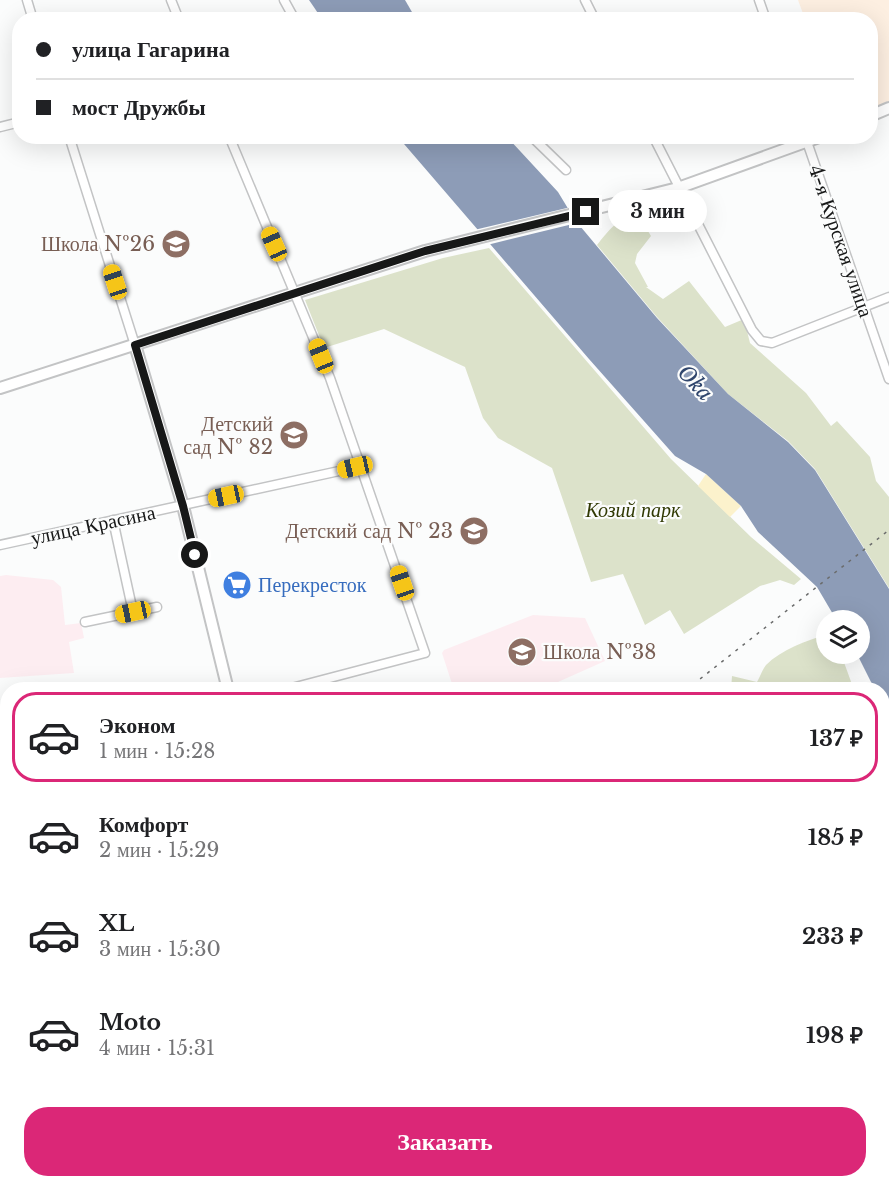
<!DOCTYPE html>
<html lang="ru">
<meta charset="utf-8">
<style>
:root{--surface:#fff;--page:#f2f2f2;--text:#202124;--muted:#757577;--line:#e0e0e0;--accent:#db2777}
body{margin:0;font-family:"Libre Baskerville",serif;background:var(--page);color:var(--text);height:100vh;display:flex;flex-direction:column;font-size:22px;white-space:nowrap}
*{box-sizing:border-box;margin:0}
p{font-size:20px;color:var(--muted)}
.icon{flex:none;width:33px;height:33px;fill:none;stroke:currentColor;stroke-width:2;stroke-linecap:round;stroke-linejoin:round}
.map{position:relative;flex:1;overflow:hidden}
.details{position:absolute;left:0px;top:682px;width:890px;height:506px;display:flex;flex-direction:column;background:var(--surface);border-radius:24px 24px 0 0;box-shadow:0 6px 24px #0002}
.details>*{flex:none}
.top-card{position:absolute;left:12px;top:12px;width:866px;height:132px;border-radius:24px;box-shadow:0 6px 24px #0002;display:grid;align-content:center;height:132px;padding:0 24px;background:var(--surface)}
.fabs{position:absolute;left:816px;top:610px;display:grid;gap:12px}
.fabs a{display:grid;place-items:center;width:54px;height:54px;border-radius:50%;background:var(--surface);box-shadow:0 6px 24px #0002;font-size:30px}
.end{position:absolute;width:27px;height:27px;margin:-14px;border:8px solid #171818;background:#fff;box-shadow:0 0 0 3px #fff}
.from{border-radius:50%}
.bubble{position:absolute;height:42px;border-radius:21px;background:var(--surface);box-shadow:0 6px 24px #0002;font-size:20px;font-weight:800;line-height:42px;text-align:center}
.car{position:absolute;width:18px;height:36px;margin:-18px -9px;border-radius:8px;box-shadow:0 0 4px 2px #0007;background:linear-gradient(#f5c518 24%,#345 0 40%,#f5c518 0 76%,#345 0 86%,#f5c518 0)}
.top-card b{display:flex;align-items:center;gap:21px;height:57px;font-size:22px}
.top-card b+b{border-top:2px solid var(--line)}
.top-card i{width:15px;height:15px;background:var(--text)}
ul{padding:10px 0 0;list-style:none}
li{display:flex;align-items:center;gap:18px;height:90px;margin:0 12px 9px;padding:0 12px;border:3px solid transparent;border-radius:24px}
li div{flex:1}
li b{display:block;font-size:22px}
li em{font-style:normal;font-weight:800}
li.selected{border-color:var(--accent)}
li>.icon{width:54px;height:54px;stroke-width:1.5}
.cta{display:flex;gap:12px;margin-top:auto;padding:12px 24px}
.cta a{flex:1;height:69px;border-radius:24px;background:var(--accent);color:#fff;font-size:24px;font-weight:800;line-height:69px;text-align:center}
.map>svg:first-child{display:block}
.education{fill:#fdedf1}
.medical{fill:#fdefe1}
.green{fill:#dce2ca}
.sand{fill:#fcf2cc}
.water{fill:#8d9cb7}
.pier{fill:#fbfcfc}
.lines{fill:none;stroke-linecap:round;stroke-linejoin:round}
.minor-casing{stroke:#c3c4c5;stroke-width:11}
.major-casing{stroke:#c3c4c5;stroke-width:14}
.minor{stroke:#fff;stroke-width:8}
.major{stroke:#fff;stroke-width:10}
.rail{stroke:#6b6c6c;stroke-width:1.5;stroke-dasharray:3 6;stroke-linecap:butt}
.route{stroke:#171818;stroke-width:8}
.labels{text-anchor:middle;stroke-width:4.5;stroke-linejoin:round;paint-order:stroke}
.street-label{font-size:20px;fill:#171818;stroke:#fbfcfc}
.education-label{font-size:20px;fill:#785e54;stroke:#fbfcfc;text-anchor:end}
.park-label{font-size:20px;font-style:italic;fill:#313a04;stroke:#fbfcfc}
.shop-label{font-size:20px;fill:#366cbe;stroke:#fbfcfc;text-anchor:start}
.water-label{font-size:21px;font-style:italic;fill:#30466d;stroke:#fbfcfc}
</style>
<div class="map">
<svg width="889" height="1187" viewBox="0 0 889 1187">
<rect width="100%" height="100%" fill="#fbfcfc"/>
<g class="education">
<polygon points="6,575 53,580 61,587 65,625 81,623 84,638 69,642 74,673 0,678 0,576"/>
<polygon points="533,615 585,618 605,661 540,690 454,690 442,653 444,650"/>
</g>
<polygon class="medical" points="798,0 889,0 889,101 870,109 870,20 805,19"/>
<g class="green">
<path d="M637,213l14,23 -14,18 -2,9 13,24h-2l17,12 26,-18 36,46 19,-8 6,24 56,50 25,33 6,-5 33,36 6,24 13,16v91l-74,-119 -27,-28 -60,-47 -71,-77 -60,-72c11,-14 22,-28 40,-32z"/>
<polygon points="489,248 671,459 751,537 801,579 794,585 780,580 760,586 684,634 670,610 645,625 623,574 591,582 552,468 498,438 483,418 465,367 384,329 324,348 305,300 443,258"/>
<path d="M826,635v19h15l13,36h-123l1,-14 25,6c3,-5 5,-12 9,-17 15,-15 41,-25 60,-30z"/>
<polygon points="882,708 889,724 889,1187 868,1187 870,1181 882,1180"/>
</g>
<polygon class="sand" points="706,474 741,506 730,517 698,486"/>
<g class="water">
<polygon points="309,0 405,0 416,19 322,19"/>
<polygon points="398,137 507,137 558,192 575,220 657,318 728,394 788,442 815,470 889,589 889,722 882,706 882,690 875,690 857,654 860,654 860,621 837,621 817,587 758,532 741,506 706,474 675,456 589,359"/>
</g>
<polygon class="pier" points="571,207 581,222 487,245 474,230"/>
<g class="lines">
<g class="minor-casing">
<g id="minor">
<polyline points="27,0 33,20"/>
<polyline points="171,0 179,20"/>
<polyline points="284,0 295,20"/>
<polyline points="585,0 595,20"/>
<polyline points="759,0 766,20"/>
<polyline points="0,127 20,122"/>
<polyline points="69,136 135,345"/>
<polyline points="229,136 330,378 425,653 284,690"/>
<polyline points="531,136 566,170"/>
<polyline points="653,136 752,330 761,341 772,343 889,297"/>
<polyline points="805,136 889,379"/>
<polyline points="0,545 362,466"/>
<polyline points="133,612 157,607"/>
<polyline points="85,622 133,612 113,520"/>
<polyline points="0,741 8,740"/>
<polyline points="0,851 8,892"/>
<polyline points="0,937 8,935"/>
<polyline points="0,1054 8,1043"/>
<polyline points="483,1180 484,1187"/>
<polyline points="124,1187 132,1180"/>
<polyline points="595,1187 595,1180"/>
<polyline points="820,1187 821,1180"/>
</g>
</g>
<g class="major-casing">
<g id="major">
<polyline points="870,116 889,108"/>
<polyline points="135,345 183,506 228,690"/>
<polyline points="0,388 425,251 678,188 822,136"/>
<polyline points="364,1187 365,1180"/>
</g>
</g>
<use href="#minor" class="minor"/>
<use href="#major" class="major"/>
<g class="rail">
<polyline points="686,690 889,530"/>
<polyline points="51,1187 59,1180"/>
<polyline points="78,1187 83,1180"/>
</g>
</g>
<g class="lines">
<polyline class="route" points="195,555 183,506 135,345 425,251 586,212"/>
</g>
<defs>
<g id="school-disc" transform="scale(1.5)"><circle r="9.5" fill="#8d6e63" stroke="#fbfcfc"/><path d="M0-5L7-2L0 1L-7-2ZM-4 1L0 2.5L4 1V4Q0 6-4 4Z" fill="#fff"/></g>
<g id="supermarket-disc" transform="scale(1.5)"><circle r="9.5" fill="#3f7fe0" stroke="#fbfcfc"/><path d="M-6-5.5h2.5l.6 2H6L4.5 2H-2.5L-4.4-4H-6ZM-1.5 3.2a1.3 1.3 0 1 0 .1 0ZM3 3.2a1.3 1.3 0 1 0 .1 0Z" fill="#fff"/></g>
</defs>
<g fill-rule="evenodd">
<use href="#school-disc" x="176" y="244"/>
<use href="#school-disc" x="294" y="435"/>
<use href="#school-disc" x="474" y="531"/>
<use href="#supermarket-disc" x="237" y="585"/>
<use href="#school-disc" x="522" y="652"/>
</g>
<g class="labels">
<g class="street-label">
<text transform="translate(841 241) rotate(71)" y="7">4-я Курская улица</text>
<text transform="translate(93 525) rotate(-12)" y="7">улица Красина</text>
</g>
<g class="education-label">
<text x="155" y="251">Школа №26</text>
<text x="273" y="431">Детский<tspan x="273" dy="23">сад № 82</tspan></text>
<text x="453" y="538">Детский сад № 23</text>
<text x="543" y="659" text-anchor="start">Школа №38</text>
</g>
<g class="park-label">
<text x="633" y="517">Козий парк</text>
</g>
<g class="shop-label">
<text x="258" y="592">Перекресток</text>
</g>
<g class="water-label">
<text transform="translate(695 383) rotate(47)" y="7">Oka</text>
</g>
</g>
</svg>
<div class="fabs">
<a><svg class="icon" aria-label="layers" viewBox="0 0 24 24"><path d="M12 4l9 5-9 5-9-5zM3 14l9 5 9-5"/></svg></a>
</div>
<i class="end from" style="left:195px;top:555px"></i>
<i class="end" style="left:586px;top:212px"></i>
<div class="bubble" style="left:608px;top:190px;width:99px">3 мин</div>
<i class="car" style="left:274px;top:244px;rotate:336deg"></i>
<i class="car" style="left:115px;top:282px;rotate:342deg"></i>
<i class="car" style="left:321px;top:356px;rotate:338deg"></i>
<i class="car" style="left:355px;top:467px;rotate:257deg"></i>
<i class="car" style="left:226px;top:496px;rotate:258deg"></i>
<i class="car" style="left:402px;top:583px;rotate:341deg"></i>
<i class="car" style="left:133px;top:612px;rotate:258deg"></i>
<div class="top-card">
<b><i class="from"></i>улица Гагарина</b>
<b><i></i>мост Дружбы</b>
</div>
<section class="details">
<ul>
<li class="selected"><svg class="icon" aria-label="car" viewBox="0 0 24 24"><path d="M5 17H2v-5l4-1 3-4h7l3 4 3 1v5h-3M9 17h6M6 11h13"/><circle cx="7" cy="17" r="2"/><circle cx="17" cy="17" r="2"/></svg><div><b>Эконом</b><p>1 мин · 15:28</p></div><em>137 ₽</em></li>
<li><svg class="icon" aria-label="car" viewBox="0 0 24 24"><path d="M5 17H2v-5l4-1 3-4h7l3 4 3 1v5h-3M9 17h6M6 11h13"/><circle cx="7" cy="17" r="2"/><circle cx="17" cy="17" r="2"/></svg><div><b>Комфорт</b><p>2 мин · 15:29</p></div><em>185 ₽</em></li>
<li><svg class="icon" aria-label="car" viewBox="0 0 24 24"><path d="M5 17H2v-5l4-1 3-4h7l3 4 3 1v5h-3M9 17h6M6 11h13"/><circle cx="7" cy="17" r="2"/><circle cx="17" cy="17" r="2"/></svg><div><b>XL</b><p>3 мин · 15:30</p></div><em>233 ₽</em></li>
<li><svg class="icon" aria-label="car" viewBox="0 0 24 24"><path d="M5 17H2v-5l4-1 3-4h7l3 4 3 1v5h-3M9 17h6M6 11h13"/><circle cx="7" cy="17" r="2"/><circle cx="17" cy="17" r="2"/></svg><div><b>Moto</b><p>4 мин · 15:31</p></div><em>198 ₽</em></li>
</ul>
<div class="cta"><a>Заказать</a></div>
</section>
</div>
